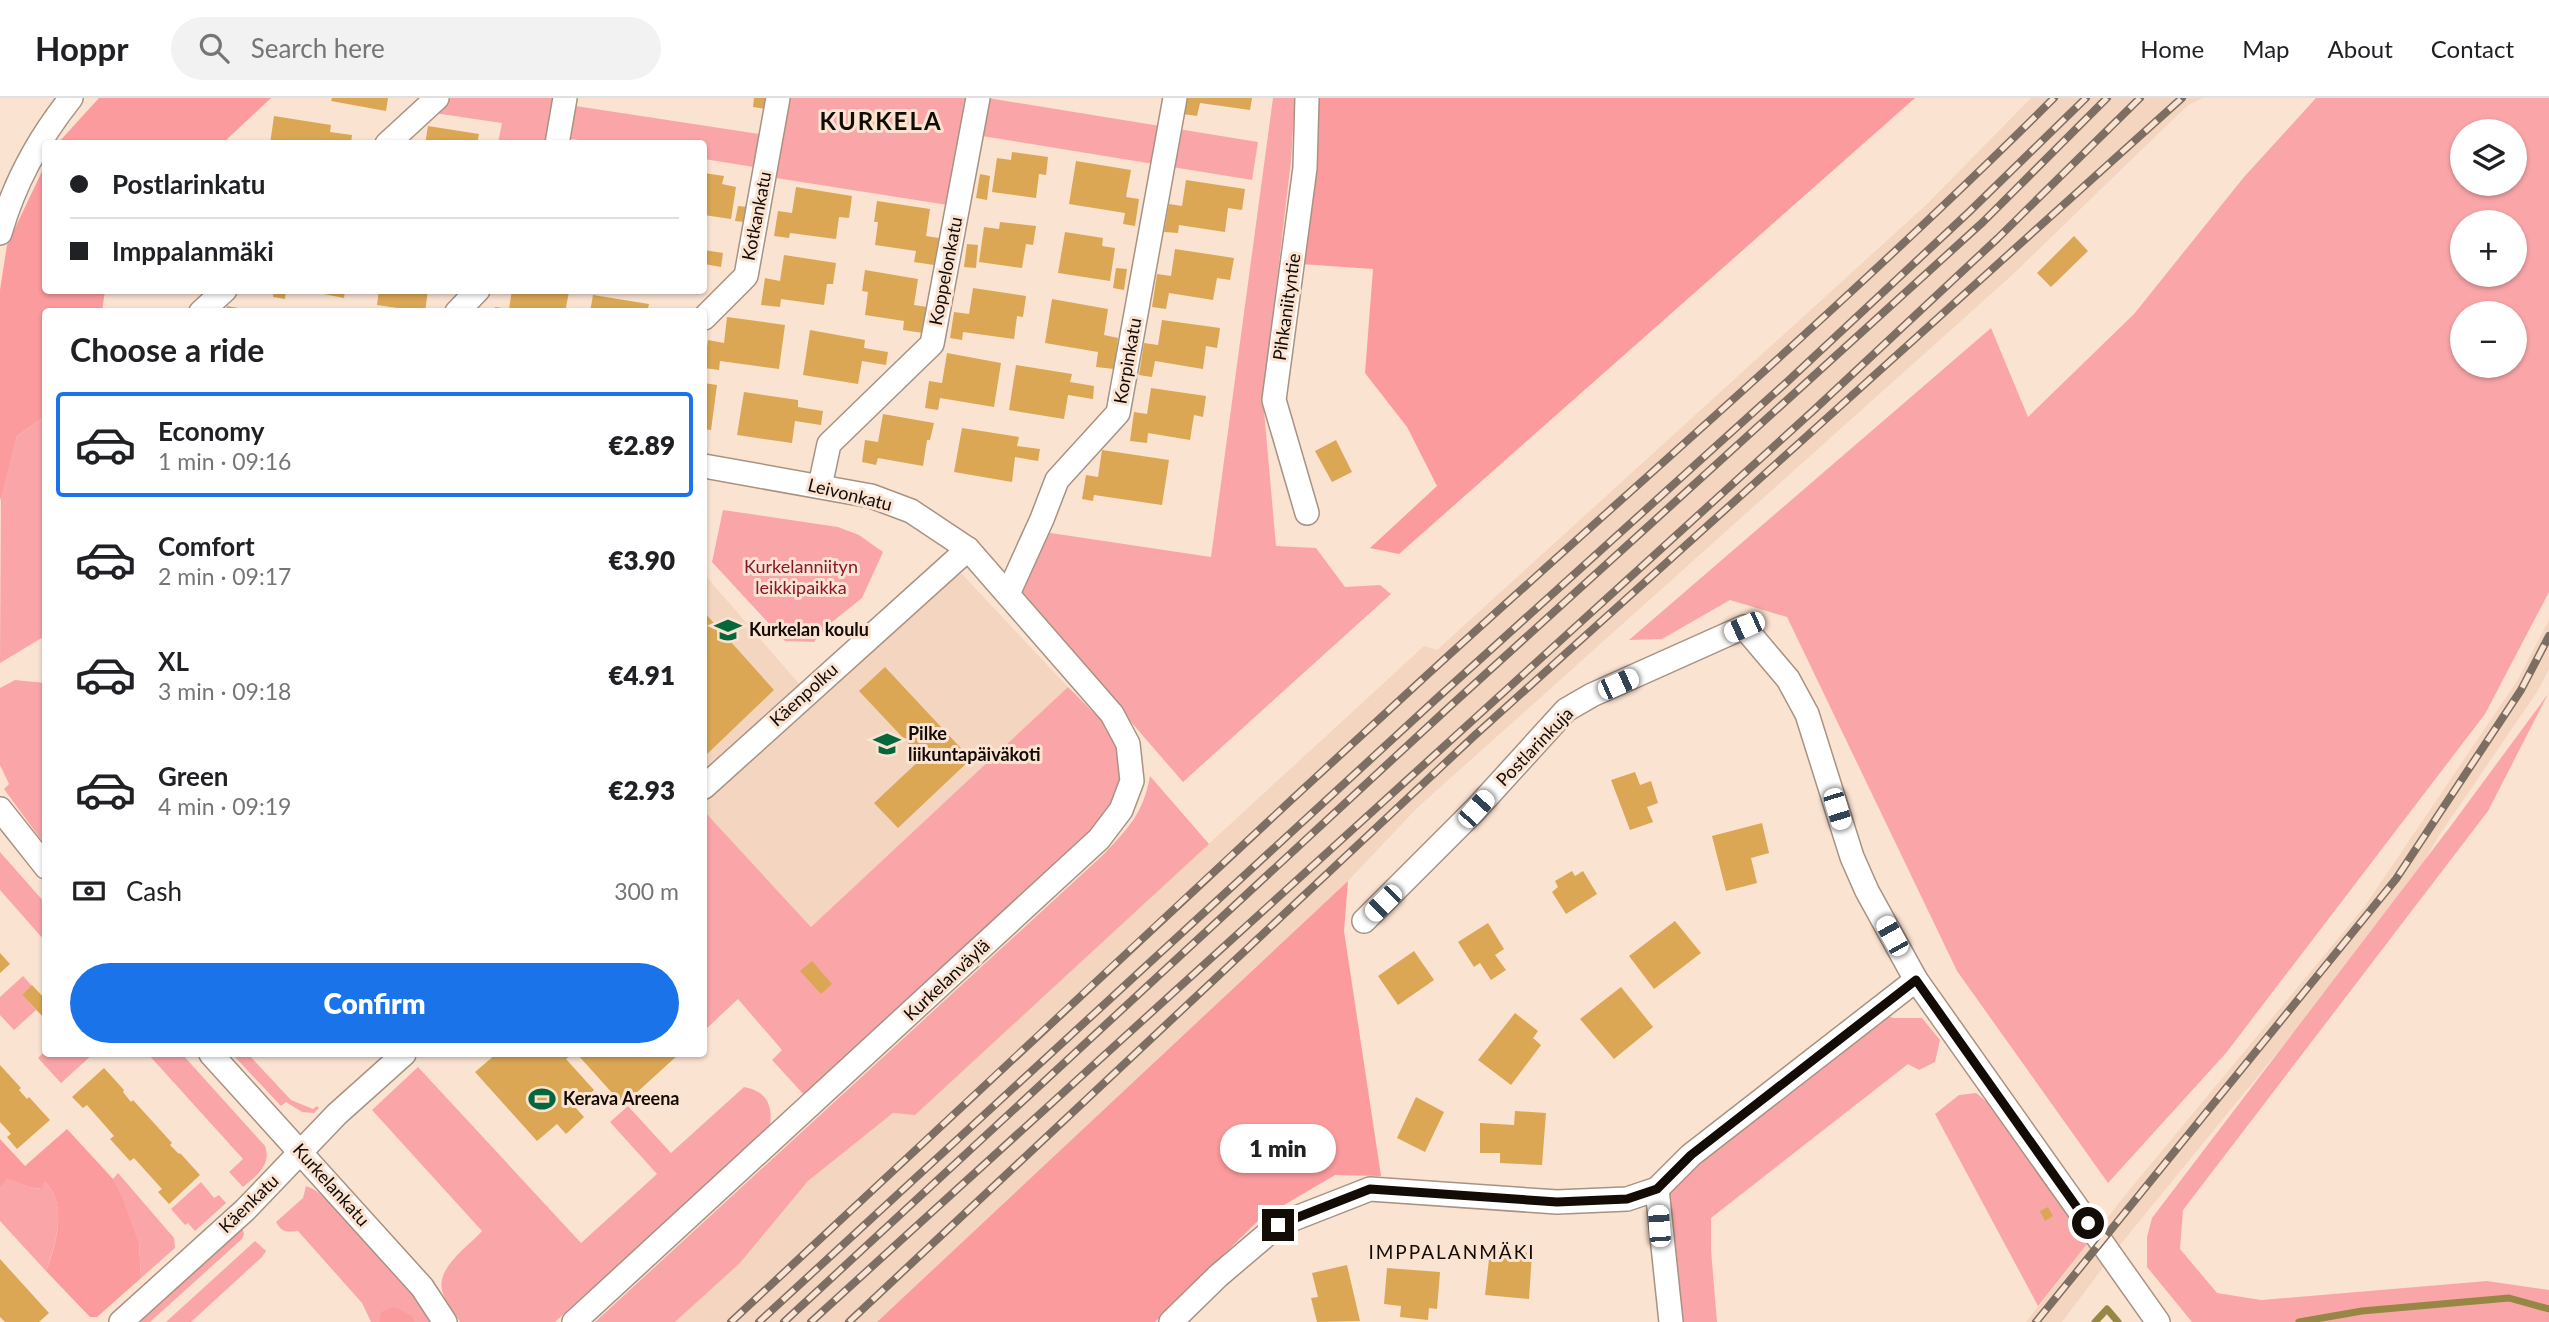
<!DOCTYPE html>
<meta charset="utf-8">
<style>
:root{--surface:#fff;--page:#f2f2f2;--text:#202124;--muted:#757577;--line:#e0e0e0;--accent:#1a73e8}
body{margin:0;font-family:Lato,sans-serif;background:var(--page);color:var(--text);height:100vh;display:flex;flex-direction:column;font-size:26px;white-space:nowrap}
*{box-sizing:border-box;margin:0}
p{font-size:23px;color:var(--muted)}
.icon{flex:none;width:38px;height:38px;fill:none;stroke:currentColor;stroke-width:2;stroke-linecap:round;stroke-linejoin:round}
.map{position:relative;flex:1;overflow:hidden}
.side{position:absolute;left:42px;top:210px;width:665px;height:749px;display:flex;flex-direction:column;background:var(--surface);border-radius:7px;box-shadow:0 2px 5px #0004}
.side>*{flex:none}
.banner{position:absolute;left:42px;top:42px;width:665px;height:154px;border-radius:7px;box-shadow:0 2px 5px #0004;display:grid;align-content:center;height:154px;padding:0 28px;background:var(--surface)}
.buttons{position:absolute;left:2450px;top:21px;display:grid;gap:14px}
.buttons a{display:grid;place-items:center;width:77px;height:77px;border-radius:50%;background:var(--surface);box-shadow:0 2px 5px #0004;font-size:35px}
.end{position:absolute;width:32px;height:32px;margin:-16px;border:9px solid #120b06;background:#fff;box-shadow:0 0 0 4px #fff}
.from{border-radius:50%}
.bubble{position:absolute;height:49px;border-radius:24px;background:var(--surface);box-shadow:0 2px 5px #0004;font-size:23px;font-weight:800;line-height:49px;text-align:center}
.car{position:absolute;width:21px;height:42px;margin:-21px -10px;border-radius:9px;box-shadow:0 0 5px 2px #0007;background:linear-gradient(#fff 24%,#345 0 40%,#fff 0 76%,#345 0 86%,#fff 0)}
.banner b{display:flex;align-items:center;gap:24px;height:66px;font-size:26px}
.banner b+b{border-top:2px solid var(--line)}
.banner i{width:18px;height:18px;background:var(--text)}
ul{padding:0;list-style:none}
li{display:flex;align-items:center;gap:21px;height:105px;margin:0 14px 10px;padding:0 14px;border:4px solid transparent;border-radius:7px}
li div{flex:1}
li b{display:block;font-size:26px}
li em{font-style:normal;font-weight:800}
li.selected{border-color:var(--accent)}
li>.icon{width:63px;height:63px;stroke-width:1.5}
h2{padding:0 28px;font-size:32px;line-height:84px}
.pay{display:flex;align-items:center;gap:18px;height:77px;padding:0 28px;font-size:26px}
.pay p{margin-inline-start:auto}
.primary-button{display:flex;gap:14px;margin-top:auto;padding:14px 28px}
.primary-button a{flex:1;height:80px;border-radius:42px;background:var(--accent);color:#fff;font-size:28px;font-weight:800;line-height:80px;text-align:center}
header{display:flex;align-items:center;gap:42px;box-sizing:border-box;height:98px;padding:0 35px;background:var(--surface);border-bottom:2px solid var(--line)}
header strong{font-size:33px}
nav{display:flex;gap:38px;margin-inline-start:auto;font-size:24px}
.search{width:490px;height:63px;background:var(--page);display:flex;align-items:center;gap:18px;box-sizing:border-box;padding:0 24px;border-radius:38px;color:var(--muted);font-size:26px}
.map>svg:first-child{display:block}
.built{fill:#f4d5bf}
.green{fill:#faa6a9;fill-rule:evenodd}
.forest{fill:#fc9b9e}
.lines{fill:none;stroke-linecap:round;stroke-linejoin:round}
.stream{stroke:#978744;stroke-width:7}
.building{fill:#dba755}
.minor-casing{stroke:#a89282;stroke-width:26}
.minor{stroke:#fff;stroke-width:23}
.rail-casing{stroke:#7d6e63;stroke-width:8}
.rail{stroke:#fbe3d2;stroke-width:5;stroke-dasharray:16;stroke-linecap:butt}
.route{stroke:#120b06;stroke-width:9}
.labels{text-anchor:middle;stroke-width:6;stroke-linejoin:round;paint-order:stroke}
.street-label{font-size:18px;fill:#120b06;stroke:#fbe3d2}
.park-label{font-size:18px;fill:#88172b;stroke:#fbe3d2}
.poi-label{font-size:18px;font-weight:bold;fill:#120b06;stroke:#fbe3d2;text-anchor:start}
.neighbourhood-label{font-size:19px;letter-spacing:2px;fill:#120b06;stroke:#fbe3d2}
.district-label{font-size:24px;font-weight:bold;letter-spacing:2px;fill:#120b06;stroke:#fbe3d2}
</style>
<header>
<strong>Hoppr</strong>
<div class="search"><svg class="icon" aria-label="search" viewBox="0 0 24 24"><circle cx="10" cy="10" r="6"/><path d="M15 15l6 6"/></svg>Search here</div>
<nav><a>Home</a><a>Map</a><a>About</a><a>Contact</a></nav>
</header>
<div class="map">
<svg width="2549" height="1224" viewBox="0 0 2549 1224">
<rect width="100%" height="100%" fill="#fbe3d2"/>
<g class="built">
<polygon points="2031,0 2203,0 2188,7 2010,179 1417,710 1348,783 877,1224 675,1224 740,1165 808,1083 893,1015 915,1016 1424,548 1437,552 1926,107"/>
<polygon points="959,473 1068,589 811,829 704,713 704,703"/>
<polygon points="704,476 801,588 704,675"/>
<polygon points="2549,522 2549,571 2537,594 2438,739 2425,762 2303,923 2120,1147 2062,1224 2026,1224 2122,1101 2365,808 2517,583"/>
</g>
<g class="green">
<polygon points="451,0 556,0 556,5 766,37 760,70 704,61 704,46 600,45 551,38 549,45 498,45 502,25 434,15"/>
<polygon points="790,0 965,0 948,107 776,80"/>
<polygon points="988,0 1258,44 1252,82 982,38"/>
<polygon points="1273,0 1295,0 1291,63 1263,301 1276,448 1316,450 1345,489 1380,487 1391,496 1183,684 1020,496 1044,434 1211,459"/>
<path d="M2316,0h233v494l-64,122 -259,339 -118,130 -151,-212 -170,-354 -57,-17 -68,39 -33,1 362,-312 37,89 106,-103 110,-137zM2462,33h53v53h-53zM2462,124h53v53h-53zM2462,215h53v53h-53z"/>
<polygon points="45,318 45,538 0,565 1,395 17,338"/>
<polygon points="723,412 838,429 859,437 883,454 862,500 827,528 814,544 785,543 712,464"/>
<polygon points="15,582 45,585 45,747 4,691 9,686 0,667 0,590"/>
<polygon points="1068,589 1113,634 1123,673 1114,709 1093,736 806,999 772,962 782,952 738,901 706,931 704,928 704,713 811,829"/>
<polygon points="2548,596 2488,713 2183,1112 2180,1151 2217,1195 2261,1202 2487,1183 2549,1192 2549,1224 2192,1224 2147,1169 2147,1139 2152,1120 2450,729"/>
<path d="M1150,678l59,68 -294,271 -22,-2 -85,68 -68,82 -65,59h-80l509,-468c25,-27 39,-40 46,-78z"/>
<polygon points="0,754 45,805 45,843 0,792"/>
<polygon points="23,878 32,888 22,897 36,912 14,932 0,917 0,899"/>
<polygon points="1883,917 1894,920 1922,920 1940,942 1935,964 1919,972 1908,966 1711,1120 1711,1152 1717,1224 1675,1224 1669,1097 1690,1071"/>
<polygon points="45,953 46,956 93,956 61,985 38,960"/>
<path d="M148,956h34l83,92c7,19 -9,30 -22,41l-14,-15 14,-13z"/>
<polygon points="232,956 248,956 291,1002 313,1011 317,1008 319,1010 314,1015 302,1014 286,1004 281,1008"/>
<path d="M418,969l163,176 76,-69 -47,-52 18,-16 43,47 73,-66c22,4 29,17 26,39l-215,196h-95c-4,-8 -10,-15 -15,-24 -15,-27 21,-49 37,-67l-110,-121z"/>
<polygon points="1976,995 1997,1012 2087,1146 2038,1208 1935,1016 1959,997"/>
<polygon points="118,1075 174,1140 175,1150 141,1180 139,1145 113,1081"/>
<path d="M6,1079l22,10 12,2 5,-7c23,21 11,63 1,89l-46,-50v-33z"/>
<polygon points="201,1084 214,1100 219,1097 226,1105 195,1133 188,1125 185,1127 171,1111"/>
<path d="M306,1088c26,6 111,110 124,136h-15l-1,-5 -32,-5 -3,10h-8l-9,-19 -64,-72c-11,1 -16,2 -22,-9l27,-24z"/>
<polygon points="242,1129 244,1136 242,1141 150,1224 136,1224"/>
<polygon points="255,1143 266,1153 262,1159 191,1224 166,1224"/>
</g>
<g class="forest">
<polygon points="99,0 271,0 223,45 58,45"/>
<polygon points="1317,0 1915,0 1399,456 1370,450 1437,388 1407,329 1365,275 1373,171 1301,166"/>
<polygon points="45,67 46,192 105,193 102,213 46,214 45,318 17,338 0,403 0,192 7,147"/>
<polygon points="1348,783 1344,833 1381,1078 1335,1077 1260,1121 1155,1224 877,1224"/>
<path d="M67,1031l46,50 9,18 17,46 2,35 -44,39h-7l-44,-46c10,-25 22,-68 -1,-89l-4,7 -13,-2 -21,-9 -7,10v-49l25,27z"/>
<polygon points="394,1209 414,1219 415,1224 379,1224 381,1214"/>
</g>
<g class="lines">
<g class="stream">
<polyline points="2095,1224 2107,1211 2118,1224"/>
<polyline points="2299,1224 2362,1213 2509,1200 2549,1211"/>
</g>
</g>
<g class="building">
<polygon points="332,0 388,0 386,13 331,3"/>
<polygon points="754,0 766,0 765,11 753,9"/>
<polygon points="1185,0 1252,0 1250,12 1200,5 1197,18 1183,16"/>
<polygon points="274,18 331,27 330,34 352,37 351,46 270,46"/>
<polygon points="428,28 479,36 477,46 425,46"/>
<polygon points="1012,54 1048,59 1046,77 1039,76 1036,100 992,94 997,60 1011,62"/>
<polygon points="1076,63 1131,72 1126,99 1139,101 1135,128 1123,126 1125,115 1069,106"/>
<polygon points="704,75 724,78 722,86 736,89 731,121 704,117"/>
<polygon points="980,76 990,78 987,102 976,100"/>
<polygon points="1186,82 1245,91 1242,112 1228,110 1225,134 1179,127 1178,135 1164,134 1169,106 1182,108"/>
<polygon points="796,89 852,98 849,120 839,119 836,141 790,135 789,140 774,138 778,113 792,115"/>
<polygon points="877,103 930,111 926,138 939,140 934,167 914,164 916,153 875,147 878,124 874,124"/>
<polygon points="738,108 747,109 745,124 735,123"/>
<polygon points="1000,124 1036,128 1033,147 1026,146 1022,170 979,164 984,129 999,131"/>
<polygon points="1065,134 1103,140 1102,148 1115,150 1110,183 1058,175"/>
<polygon points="2074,138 2088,153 2051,189 2037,175"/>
<polygon points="967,146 978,147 976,170 964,169"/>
<polygon points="1175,151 1234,160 1230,182 1217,180 1213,202 1169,195 1166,211 1152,209 1157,176 1171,178"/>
<polygon points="704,152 723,155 721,169 704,166"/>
<polygon points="784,157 836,165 833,186 827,186 824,207 781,201 780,209 761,207 765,180 780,183"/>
<polygon points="1116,170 1127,171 1124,192 1113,190"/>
<polygon points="865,172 918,181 914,207 927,209 923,235 903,232 904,223 865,217 868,194 862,193"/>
<polygon points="973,190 1026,198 1023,219 1017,218 1014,241 963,234 962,242 950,240 954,214 969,216"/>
<polygon points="274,192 286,192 285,201 273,199"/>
<polygon points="304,192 345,192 344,200"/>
<polygon points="379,192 428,192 425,214 377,207"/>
<polygon points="512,192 569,194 565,214 495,214 495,209 509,211"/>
<polygon points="593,197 649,206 647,214 590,214"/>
<polygon points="1052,201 1108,211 1104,237 1118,240 1114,271 1096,269 1098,254 1045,245"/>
<polygon points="227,208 250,212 250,214 226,214"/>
<polygon points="727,219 785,227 779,271 720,263 719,272 704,270 708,242 724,245"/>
<polygon points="1162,222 1220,230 1217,250 1206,248 1203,271 1155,263 1152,279 1139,277 1144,245 1158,247"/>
<polygon points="810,232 865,242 864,250 888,254 886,267 862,263 858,286 803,277"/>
<polygon points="947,255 1001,265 994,309 940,300 938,312 925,310 929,283 942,285"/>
<polygon points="1016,267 1072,276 1070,284 1094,288 1093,301 1068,297 1064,321 1009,312"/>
<polygon points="704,285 717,287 711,332 704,331"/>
<polygon points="1151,290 1206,298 1203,319 1194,317 1190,342 1148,335 1147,345 1130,343 1134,314 1147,316"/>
<polygon points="744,294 798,302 798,309 823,313 821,327 795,323 792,345 737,337"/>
<polygon points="883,316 934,325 930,342 927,342 923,368 878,360 876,367 862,364 865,342 878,344"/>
<polygon points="962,330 1019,339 1017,348 1040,351 1038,363 1015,359 1012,384 954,374"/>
<polygon points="1336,342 1352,374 1332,384 1315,353"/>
<polygon points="1102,352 1169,362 1162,407 1094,397 1093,403 1082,401 1086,377 1098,379"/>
<polygon points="704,514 774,592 704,659"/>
<polygon points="885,569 971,661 898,730 874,705 922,660 859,593"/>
<polygon points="1635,674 1640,687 1651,683 1658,705 1647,709 1653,724 1630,732 1611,682"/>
<polygon points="1762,725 1769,755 1751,760 1757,785 1726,793 1712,738"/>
<polygon points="1572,773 1575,778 1583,773 1597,796 1566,816 1552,794 1558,789 1555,783"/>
<polygon points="1675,823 1701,855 1654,891 1629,858"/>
<polygon points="1488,825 1504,851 1495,857 1506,872 1491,882 1480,865 1474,869 1458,844"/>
<polygon points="1414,853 1434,882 1398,907 1378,878"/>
<polygon points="0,855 10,866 0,875"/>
<polygon points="812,863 832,886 821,896 800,873"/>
<polygon points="32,887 46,902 46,922 22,897"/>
<polygon points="1621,889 1653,929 1614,961 1580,921"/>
<polygon points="1515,915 1538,933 1533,940 1541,947 1511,987 1478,962"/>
<polygon points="496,956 573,956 566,961 594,992 575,1009 584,1019 566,1036 557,1026 537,1043 475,974"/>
<polygon points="577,956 679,956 623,1007"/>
<polygon points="0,967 21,990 19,992 27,1001 29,999 50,1022 17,1051 7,1039 11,1036 0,1024"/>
<polygon points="104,970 124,992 123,994 131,1004 133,1002 172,1045 170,1047 179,1056 180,1055 200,1077 169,1106 158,1094 162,1091 134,1060 130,1063 110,1041 114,1038 87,1007 83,1010 72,999"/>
<polygon points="1416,999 1444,1014 1425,1054 1397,1040"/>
<polygon points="1515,1013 1546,1015 1542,1067 1500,1065 1500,1055 1480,1055 1480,1025 1514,1027"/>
<polygon points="2048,1109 2053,1118 2045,1123 2040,1113"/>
<polygon points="1490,1152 1532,1155 1529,1201 1485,1197"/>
<polygon points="0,1161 49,1215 39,1224 5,1224 0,1219"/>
<polygon points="1347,1167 1360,1223 1317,1224 1311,1200 1318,1199 1312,1175"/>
<polygon points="1387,1170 1440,1174 1437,1211 1429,1210 1428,1222 1400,1219 1401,1208 1384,1206"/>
</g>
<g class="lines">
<g class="minor-casing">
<g id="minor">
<polyline points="1307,0 1305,70 1274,302 1307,415"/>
<polyline points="387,46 437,0"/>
<polyline points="557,46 565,0"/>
<path d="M0,135c14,-49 39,-95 71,-135"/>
<polyline points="201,214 225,192"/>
<polyline points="457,214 478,192"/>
<polyline points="704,220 746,178 778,0"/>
<polyline points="820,388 829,346 932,246 978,0"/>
<polyline points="1008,496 1042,421 1057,382 1118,315 1175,0"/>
<polyline points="704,689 968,451"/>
<polyline points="0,711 46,769"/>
<polyline points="1364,823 1476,711 1566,612 1592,597 1744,529 1788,581 1807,616 1852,759 1867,793 1916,882 2158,1224"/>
<polyline points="211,956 422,1189 445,1224"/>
<polyline points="121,1224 245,1112 337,1016 404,956"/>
<polyline points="574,1224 1099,741 1121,712 1132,683 1128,646 1112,616 968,451 911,413 871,398 704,368"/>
<polyline points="1171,1224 1218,1178 1278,1127 1370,1091 1557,1104 1627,1101 1657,1091"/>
<polyline points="1671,1224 1657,1091 1691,1057 1916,882"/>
</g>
</g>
<use href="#minor" class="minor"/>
<g class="rail-casing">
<g id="rail">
<path d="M731,1224c228,-212 454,-425 683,-635 214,-196 434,-384 640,-589"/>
<polyline points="759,1224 1435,602 1788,283 1969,114 2086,0"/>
<polyline points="784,1224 1447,611 1983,124 2107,0"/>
<polyline points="811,1224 1815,311 1998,140 2140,0"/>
<polyline points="849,1224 1473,639 2182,0"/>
<polyline points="2036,1224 2396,781 2521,592 2549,538"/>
</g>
</g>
<use href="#rail" class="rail"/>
</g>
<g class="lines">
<polyline class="route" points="1278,1127 1370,1091 1557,1104 1627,1101 1657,1091 1691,1057 1916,882 2088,1125"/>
</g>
<defs>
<g id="school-bare" transform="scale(2.1)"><path d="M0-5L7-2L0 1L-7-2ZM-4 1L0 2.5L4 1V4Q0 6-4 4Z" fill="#04683c" stroke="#fbe3d2" stroke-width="2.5" paint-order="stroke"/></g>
<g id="stadium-bare" transform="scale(2.1)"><path d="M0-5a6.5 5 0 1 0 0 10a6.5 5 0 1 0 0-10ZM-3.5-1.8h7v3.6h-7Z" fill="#04683c" stroke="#fbe3d2" stroke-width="2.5" paint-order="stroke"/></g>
</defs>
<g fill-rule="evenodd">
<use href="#school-bare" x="728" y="532"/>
<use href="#school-bare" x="887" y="646"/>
<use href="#stadium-bare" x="542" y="1001"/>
</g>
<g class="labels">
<g class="street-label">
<text transform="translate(757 118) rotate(-79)" y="6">Kotkankatu</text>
<text transform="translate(946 173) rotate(-79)" y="6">Koppelonkatu</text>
<text transform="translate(1287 209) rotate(-82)" y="6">Pihkaniityntie</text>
<text transform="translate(1128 263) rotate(-80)" y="6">Korpinkatu</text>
<text transform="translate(850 397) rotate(14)" y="6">Leivonkatu</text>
<text transform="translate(804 597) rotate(-42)" y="6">Käenpolku</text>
<text transform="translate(1535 649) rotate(-46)" y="6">Postlarinkuja</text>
<text transform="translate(947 882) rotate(-43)" y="6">Kurkelanväylä</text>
<text transform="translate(331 1087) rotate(48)" y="6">Kurkelankatu</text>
<text transform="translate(249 1106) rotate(-44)" y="6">Käenkatu</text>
</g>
<g class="park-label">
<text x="801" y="475">Kurkelanniityn<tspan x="801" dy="21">leikkipaikka</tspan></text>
</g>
<g class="poi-label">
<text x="749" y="538">Kurkelan koulu</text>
<text x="908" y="642">Pilke<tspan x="908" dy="21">liikuntapäiväkoti</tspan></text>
<text x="563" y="1007">Kerava Areena</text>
</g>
<g class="neighbourhood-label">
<text x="1452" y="1161">IMPPALANMÄKI</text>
</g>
<g class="district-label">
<text x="881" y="32">KURKELA</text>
</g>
</g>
</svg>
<div class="buttons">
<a><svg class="icon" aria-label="layers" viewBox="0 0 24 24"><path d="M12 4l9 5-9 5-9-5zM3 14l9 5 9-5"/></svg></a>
<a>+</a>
<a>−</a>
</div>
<i class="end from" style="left:2088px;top:1125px"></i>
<i class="end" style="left:1278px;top:1127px"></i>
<div class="bubble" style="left:1220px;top:1026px;width:116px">1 min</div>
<i class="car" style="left:1744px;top:529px;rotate:246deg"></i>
<i class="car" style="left:1618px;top:586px;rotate:66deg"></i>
<i class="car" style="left:1476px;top:711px;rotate:42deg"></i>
<i class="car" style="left:1837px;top:711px;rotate:163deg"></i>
<i class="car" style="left:1383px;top:805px;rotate:225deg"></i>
<i class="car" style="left:1892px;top:838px;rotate:331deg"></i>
<i class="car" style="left:1659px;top:1128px;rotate:356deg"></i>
<div class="banner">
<b><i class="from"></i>Postlarinkatu</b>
<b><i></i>Imppalanmäki</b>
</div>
<section class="side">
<h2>Choose a ride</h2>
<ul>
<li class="selected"><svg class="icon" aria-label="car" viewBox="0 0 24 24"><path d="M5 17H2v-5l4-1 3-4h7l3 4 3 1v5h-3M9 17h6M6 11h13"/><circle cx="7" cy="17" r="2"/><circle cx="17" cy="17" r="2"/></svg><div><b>Economy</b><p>1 min · 09:16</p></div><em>€2.89</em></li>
<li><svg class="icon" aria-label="car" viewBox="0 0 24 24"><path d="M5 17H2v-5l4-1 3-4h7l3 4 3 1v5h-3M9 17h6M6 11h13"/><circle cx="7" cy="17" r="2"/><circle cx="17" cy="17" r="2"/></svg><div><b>Comfort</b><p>2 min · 09:17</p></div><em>€3.90</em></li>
<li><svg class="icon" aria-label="car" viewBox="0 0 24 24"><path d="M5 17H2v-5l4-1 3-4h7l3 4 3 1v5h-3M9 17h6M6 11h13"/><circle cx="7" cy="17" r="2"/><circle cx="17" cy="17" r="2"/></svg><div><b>XL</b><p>3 min · 09:18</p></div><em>€4.91</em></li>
<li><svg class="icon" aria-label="car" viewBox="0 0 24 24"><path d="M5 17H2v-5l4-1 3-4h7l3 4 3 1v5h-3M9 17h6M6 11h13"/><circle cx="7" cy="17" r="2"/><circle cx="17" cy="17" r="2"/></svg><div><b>Green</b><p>4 min · 09:19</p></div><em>€2.93</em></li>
</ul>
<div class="pay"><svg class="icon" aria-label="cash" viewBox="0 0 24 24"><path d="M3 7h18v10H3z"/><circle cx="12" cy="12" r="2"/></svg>Cash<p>300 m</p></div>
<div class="primary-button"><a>Confirm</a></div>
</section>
</div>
